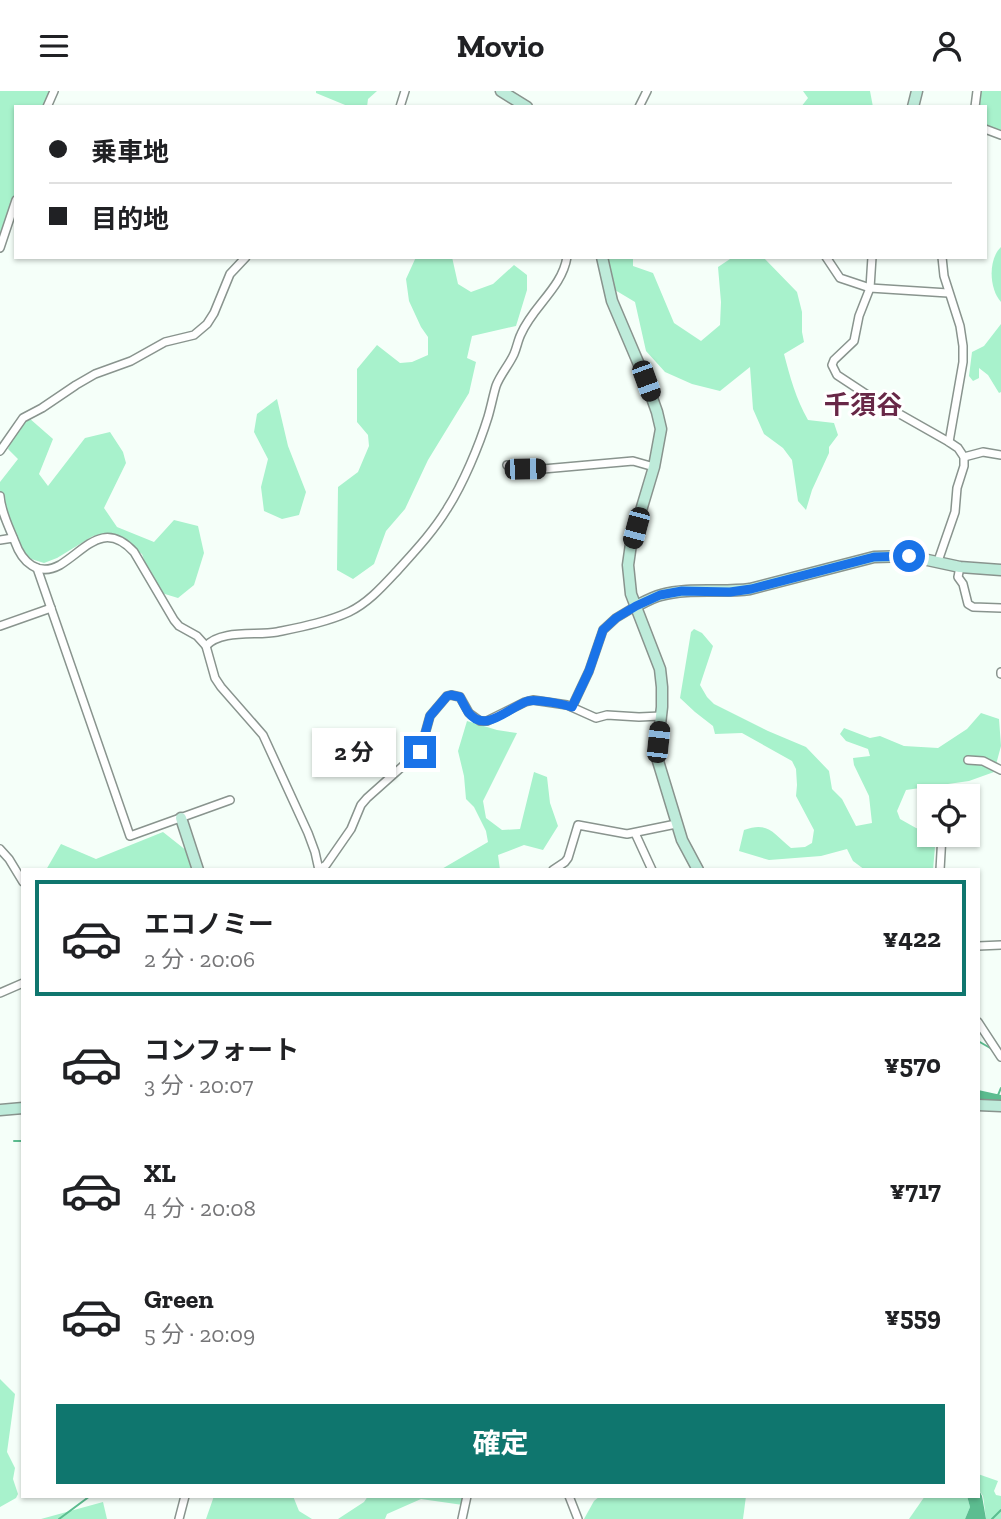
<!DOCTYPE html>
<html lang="ja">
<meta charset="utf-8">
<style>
:root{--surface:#fff;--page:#f2f2f2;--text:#202124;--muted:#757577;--line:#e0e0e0;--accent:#0f766e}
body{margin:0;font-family:"Zilla Slab","Noto Sans JP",serif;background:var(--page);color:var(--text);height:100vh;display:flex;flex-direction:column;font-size:26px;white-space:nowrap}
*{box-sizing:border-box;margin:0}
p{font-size:23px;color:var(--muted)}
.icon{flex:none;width:38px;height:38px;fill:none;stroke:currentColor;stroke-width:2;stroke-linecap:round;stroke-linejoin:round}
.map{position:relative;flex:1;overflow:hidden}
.side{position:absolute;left:21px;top:777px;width:959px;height:630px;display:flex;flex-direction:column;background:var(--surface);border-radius:0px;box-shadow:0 2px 5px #0004}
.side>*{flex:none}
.top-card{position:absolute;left:14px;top:14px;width:973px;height:154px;border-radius:0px;box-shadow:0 2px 5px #0004;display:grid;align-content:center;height:154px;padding:0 35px;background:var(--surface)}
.fabs{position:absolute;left:917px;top:693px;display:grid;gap:14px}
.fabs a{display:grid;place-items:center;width:63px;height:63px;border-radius:0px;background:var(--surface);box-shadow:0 2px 5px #0004;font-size:35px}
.end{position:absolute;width:32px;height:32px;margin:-16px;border:9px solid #1a73e8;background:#fff;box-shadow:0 0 0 4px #fff}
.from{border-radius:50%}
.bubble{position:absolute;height:49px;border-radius:0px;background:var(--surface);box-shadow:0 2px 5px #0004;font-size:23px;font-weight:700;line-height:49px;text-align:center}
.car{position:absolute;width:21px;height:42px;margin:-21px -10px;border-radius:9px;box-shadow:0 0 5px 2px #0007;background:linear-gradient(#222 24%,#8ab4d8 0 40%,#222 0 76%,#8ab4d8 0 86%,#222 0)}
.top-card b{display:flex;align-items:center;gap:24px;height:66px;font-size:26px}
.top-card b+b{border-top:2px solid var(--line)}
.top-card i{width:18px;height:18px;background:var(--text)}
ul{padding:12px 0 0;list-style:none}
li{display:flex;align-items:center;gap:21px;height:116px;margin:0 14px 10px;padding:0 21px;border:4px solid transparent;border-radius:0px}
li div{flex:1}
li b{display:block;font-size:26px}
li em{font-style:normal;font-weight:700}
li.on{border-color:var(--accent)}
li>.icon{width:63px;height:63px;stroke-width:1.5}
.cta{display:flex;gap:14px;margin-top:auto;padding:14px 35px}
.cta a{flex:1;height:80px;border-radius:0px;background:var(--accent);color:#fff;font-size:28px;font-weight:700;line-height:80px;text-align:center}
header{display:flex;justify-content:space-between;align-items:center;height:91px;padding:0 35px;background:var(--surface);font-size:32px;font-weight:700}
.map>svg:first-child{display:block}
.green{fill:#a8f2cc}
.water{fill:#5cbd90}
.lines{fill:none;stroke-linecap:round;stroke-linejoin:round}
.stream{stroke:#5cbd90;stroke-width:2}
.river{stroke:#5cbd90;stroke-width:12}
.street-casing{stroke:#89948e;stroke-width:10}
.secondary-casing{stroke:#89948e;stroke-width:13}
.street{stroke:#fff;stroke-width:7}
.secondary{stroke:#beebda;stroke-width:10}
.route{stroke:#1a73e8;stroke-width:9}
.labels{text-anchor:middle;stroke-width:6;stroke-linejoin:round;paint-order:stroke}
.neighbourhood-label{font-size:26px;font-weight:bold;fill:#682747;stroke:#fff}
</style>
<header><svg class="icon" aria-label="menu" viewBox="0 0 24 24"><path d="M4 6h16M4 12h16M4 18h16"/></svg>Movio<svg class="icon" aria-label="person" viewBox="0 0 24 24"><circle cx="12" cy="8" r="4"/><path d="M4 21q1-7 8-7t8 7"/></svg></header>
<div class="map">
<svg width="1001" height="1428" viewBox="0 0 1001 1428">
<rect width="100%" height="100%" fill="#f5fff9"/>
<g class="green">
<polygon points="0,0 50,0 46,16 16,16 16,51 14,52 16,55 16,120 0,151"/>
<polygon points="316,0 377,0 368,8 367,16 350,16 316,2"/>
<polygon points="803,0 870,0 873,16 801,16 808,7"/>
<polygon points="981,0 1001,0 1001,42 985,35 985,16 976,16 977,6"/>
<path d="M1001,156v55c-12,-13 -13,-43 0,-55z"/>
<polygon points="416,166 452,166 458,193 471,201 493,193 514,174 527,184 527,199 516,235 472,245 467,267 476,271 469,302 428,369 405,418 386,440 374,473 353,488 337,479 338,396 358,381 369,355 368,344 357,331 357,278 377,254 400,272 412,271 428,264 428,246 421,236 409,210 406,188"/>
<path d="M606,166h27v9l20,7 21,50 27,18 19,-16 1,-23 -3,-35 15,-10h30l34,35 5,20v20l2,10 -20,12c6,23 12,45 24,66l26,3 4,12 -9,12v6l-17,37 -6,20 -8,-9 -6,-41 -9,-12 -19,-14 -11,-25 -3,-42 -30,24 -28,-7 -27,-12 -19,-21 -11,-49 -20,-12 -11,-30z"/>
<polygon points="1001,233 1001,301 999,302 988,284 979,277 979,287 973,290 969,285 972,261 984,255"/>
<polygon points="277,308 288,355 306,401 299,424 282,428 264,420 261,396 268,368 254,341 257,323"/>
<polygon points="29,327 53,348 39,383 48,395 85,347 110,341 123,361 126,372 104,417 117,436 154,451 174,429 198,435 204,462 194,494 178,507 155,500 142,463 111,442 93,445 57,467 44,472 28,467 0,428 0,391 18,368 8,358 19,332"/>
<path d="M694,538l8,4 11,13 -13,39 7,12 7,7 54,27 38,16 23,24 3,18 10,10 14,27 16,-3 -3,-27 -15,-31 -1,-7 17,-2 -2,-7 -22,-8 -6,-7 4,-6 26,10 10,-2 24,10 34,2 29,-19 14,-16 18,6 2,27 -7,26 -25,9 -63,9 -9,21 3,8 16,9 13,4v3h7l-3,35h-68l-12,-9 -6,-12 -26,7 -52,4 -30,-9 5,-21c24,-9 29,3 47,18l14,-1 7,-4 2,-13 -18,-34 1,-11 -1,-16 -4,-8 -50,-28 -27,1 -2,-8 -18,-14 -15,-14 11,-66z"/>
<polygon points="467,630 497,639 517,642 483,710 486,727 502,739 520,738 534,681 547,686 550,712 558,735 543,759 524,754 498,764 500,779 440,779 488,751 486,740 474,716 466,708 464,685 458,660"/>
<polygon points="163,741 187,760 192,779 46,779 61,753 96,768"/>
<polygon points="0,1288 15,1303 7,1361 15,1377 13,1388 18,1403 16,1407 0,1416"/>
<polygon points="978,1383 998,1390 994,1400 996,1404 1001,1405 1001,1428 986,1428 983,1405 979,1399"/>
<polygon points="214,1405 293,1405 299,1420 312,1428 206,1428"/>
<polygon points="368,1405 464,1405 463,1414 421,1408 387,1423 385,1428 338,1428 364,1411"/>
<polygon points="600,1405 746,1405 743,1428 584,1428 594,1410"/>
<polygon points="925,1405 967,1405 970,1416 965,1428 909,1428"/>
<polygon points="103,1411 107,1428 41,1428"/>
</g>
<polygon class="water" points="978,1393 979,1399 982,1405 986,1428 965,1428 970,1416 967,1405 978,1405"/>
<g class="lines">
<g class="stream">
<polyline points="978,950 992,958"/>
<polyline points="996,1009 1001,997"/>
<polyline points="14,1050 23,1050"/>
<polyline points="59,1428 90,1405"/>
<polyline points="992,1428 1001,1419"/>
</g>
<polyline class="river" points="978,1005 1000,1010"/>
<g class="street-casing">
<g id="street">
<polyline points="47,16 54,0"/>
<polyline points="400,16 405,0"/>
<polyline points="639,16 647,0"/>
<polyline points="975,16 977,0"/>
<polyline points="985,38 1001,44"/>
<polyline points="0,157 16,109"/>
<polyline points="826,166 840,187 870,197 948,202"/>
<polyline points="872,166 870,197 859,225 854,250 834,269 832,274 837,284 875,309 949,351 958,357 964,366 964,375 957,397 955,421 938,470"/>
<polyline points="942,166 944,185 960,235 963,255 963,271 949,351"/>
<polyline points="0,360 23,327 42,317 76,294 95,283 131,270 165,251 194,244 207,233 214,222 230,183 246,166"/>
<polyline points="964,366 983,361 1001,364"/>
<polyline points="507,374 525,378 543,378 633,370 654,376"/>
<path d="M0,405c1,16 9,31 15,46 7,20 23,35 45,23 26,-16 44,-45 74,-13l40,68 5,6 18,10 9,10 9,32 6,9 42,48 45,98 7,19 4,18"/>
<polyline points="0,449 13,447"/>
<polyline points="960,476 958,486 963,493 968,513 973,516 1001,517"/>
<polyline points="37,477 130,745 230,709"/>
<polyline points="0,535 51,517"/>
<path d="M206,555c15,-17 51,-10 71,-14 24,-5 50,-10 72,-20 19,-9 34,-26 48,-41 18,-20 36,-39 50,-62 16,-25 32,-63 41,-92 3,-10 5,-21 8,-31 4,-11 13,-21 18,-32 3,-7 4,-14 7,-20 12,-28 41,-46 46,-77"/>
<polyline points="1001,581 1001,583"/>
<polyline points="572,616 589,580 603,539 616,527 636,515"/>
<polyline points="968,669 983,670 1001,679"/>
<polyline points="635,742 652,779"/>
<polyline points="0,758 9,768 23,791"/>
<polyline points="319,778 326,774 351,738 361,714 367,707 404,674 415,669 420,661 430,625 447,605 451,604 460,606 469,622 480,630 487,630 525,611 533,609 567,614 596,627 607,624 639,626 661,625"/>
<polyline points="553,779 565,771 568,767 578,734 627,743 676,733"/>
<polyline points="940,779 942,744"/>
<polyline points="978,855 1001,854"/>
<polyline points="0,902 23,892"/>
<polyline points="978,931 1001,966"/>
<polyline points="569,1405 578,1428"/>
<polyline points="179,1428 185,1405"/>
<polyline points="462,1428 467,1405"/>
</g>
</g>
<g class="secondary-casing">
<g id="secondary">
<polyline points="501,0 527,16"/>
<polyline points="913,16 917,0"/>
<polyline points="602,166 612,210 646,290 657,321 661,338 654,376 631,453 628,474 631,503 660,578 662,596 662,616 658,651 658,670 682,749 698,779"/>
<path d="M636,515c8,-4 17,-9 25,-11 28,-8 61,-2 89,-6l124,-32 35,-1 51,11 41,3"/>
<polyline points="181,727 198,779"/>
<polyline points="978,1014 1001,1015"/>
<polyline points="0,1019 23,1017"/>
</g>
</g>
<use href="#street" class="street"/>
<use href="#secondary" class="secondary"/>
</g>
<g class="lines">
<path class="route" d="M420,661l10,-36 17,-20 4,-1 9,2c2,4 5,10 8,15 17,23 41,-5 60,-11 9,-2 35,3 44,6l17,-36 14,-41 13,-12 20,-12 24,-11 22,-4 48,1 21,-3 123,-32 35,-1"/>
</g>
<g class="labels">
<g class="neighbourhood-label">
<text x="863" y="323">千須谷</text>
</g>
</g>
</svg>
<div class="fabs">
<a><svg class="icon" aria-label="locate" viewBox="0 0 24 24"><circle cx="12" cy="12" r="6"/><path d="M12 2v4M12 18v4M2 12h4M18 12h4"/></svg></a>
</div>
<i class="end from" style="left:909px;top:465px"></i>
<i class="end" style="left:420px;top:661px"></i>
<div class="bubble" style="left:312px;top:637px;width:84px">2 分</div>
<i class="car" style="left:646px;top:290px;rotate:160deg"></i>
<i class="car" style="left:525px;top:378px;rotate:89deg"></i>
<i class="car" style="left:636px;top:437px;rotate:195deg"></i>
<i class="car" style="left:658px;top:651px;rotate:6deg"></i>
<div class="top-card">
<b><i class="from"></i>乗車地</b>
<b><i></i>目的地</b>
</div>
<section class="side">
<ul>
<li class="on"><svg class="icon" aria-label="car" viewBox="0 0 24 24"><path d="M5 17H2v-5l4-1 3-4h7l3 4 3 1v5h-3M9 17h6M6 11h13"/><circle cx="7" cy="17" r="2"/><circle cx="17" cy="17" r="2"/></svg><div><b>エコノミー</b><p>2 分 · 20:06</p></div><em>¥422</em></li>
<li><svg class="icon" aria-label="car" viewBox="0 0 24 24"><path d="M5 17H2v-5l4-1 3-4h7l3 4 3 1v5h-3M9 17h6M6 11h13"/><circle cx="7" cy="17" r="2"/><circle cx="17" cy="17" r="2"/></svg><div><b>コンフォート</b><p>3 分 · 20:07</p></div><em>¥570</em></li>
<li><svg class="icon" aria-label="car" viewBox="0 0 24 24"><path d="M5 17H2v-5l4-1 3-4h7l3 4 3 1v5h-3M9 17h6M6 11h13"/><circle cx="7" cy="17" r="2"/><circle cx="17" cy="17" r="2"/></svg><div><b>XL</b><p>4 分 · 20:08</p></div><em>¥717</em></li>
<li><svg class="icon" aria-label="car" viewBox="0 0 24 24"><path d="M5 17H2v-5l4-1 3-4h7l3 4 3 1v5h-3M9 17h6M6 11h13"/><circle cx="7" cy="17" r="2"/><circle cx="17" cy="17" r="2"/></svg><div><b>Green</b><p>5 分 · 20:09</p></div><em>¥559</em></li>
</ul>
<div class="cta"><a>確定</a></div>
</section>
</div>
